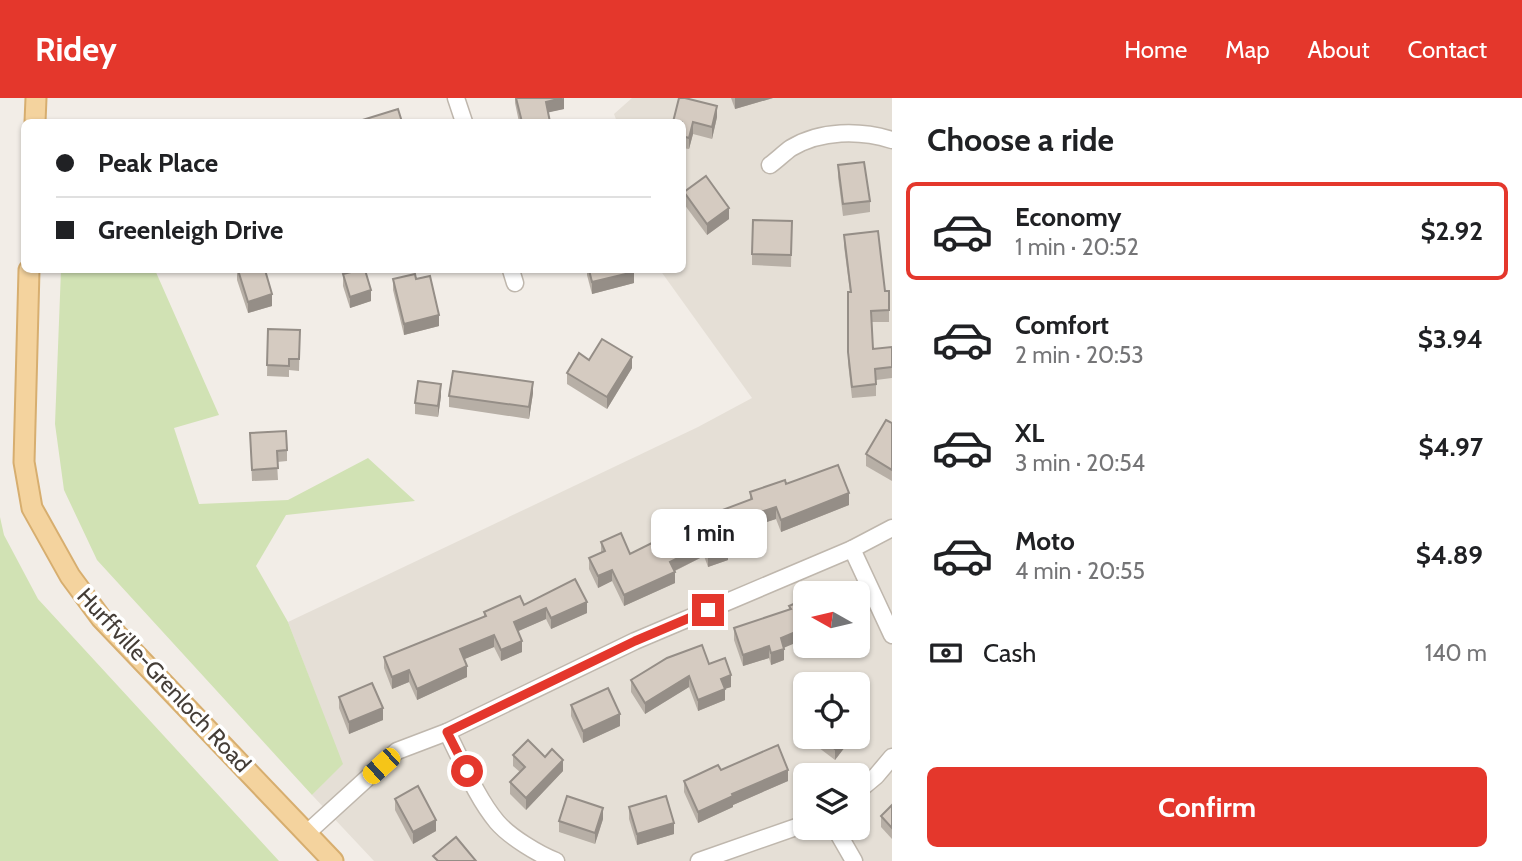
<!DOCTYPE html>
<meta charset="utf-8">
<style>
:root{--surface:#fff;--page:#f6f6f6;--text:#202124;--muted:#757577;--line:#e0e0e0;--accent:#e4372c}
body{margin:0;font-family:Cabin,sans-serif;background:var(--page);color:var(--text);height:100vh;display:flex;flex-direction:column;font-size:26px;white-space:nowrap}
*{box-sizing:border-box;margin:0}
p{font-size:23px;color:var(--muted)}
.icon{flex:none;width:38px;height:38px;fill:none;stroke:currentColor;stroke-width:2;stroke-linecap:round;stroke-linejoin:round}
.map{position:relative;flex:1;overflow:hidden}
.side{display:flex;flex-direction:column;background:var(--surface);width:630px}
.side>*{flex:none}
.banner{position:absolute;left:21px;top:21px;width:665px;height:154px;border-radius:10px;box-shadow:0 2px 5px #0004;display:grid;align-content:center;height:154px;padding:0 35px;background:var(--surface)}
.needle{width:46px;rotate:278deg}
.buttons{position:absolute;left:793px;top:483px;display:grid;gap:14px}
.buttons a{display:grid;place-items:center;width:77px;height:77px;border-radius:10px;background:var(--surface);box-shadow:0 2px 5px #0004;font-size:35px}
.end{position:absolute;width:32px;height:32px;margin:-16px;border:9px solid #e4372c;background:#fff;box-shadow:0 0 0 4px #fff}
.from{border-radius:50%}
.bubble{position:absolute;height:49px;border-radius:10px;background:var(--surface);box-shadow:0 2px 5px #0004;font-size:23px;font-weight:700;line-height:49px;text-align:center}
.car{position:absolute;width:21px;height:42px;margin:-21px -10px;border-radius:9px;box-shadow:0 0 5px 2px #0007;background:linear-gradient(#f5c518 24%,#345 0 40%,#f5c518 0 76%,#345 0 86%,#f5c518 0)}
.banner b{display:flex;align-items:center;gap:24px;height:66px;font-size:26px}
.banner b+b{border-top:2px solid var(--line)}
.banner i{width:18px;height:18px;background:var(--text)}
ul{padding:0;list-style:none}
li{display:flex;align-items:center;gap:21px;height:98px;margin:0 14px 10px;padding:0 21px;border:4px solid transparent;border-radius:10px}
li div{flex:1}
li b{display:block;font-size:26px}
li em{font-style:normal;font-weight:700}
li.on{border-color:var(--accent)}
li>.icon{width:63px;height:63px;stroke-width:1.5}
h2{padding:0 35px;font-size:32px;line-height:84px}
.pay{display:flex;align-items:center;gap:18px;height:77px;padding:0 35px;font-size:26px}
.pay p{margin-inline-start:auto}
.button{display:flex;gap:14px;margin-top:auto;padding:14px 35px}
.button a{flex:1;height:80px;border-radius:10px;background:var(--accent);color:#fff;font-size:28px;font-weight:700;line-height:80px;text-align:center}
header{display:flex;align-items:center;gap:42px;box-sizing:border-box;height:98px;padding:0 35px;background:var(--accent);color:#fff}
header strong{font-size:33px}
nav{display:flex;gap:38px;margin-inline-start:auto;font-size:24px}
main{display:flex;flex:1;min-height:0}
.map>svg:first-child{display:block}
.residential{fill:#e5dfd6;fill-rule:evenodd}
.green{fill:#d1e2b4}
.lines{fill:none;stroke-linecap:round;stroke-linejoin:round}
.minor-casing{stroke:#bfb7ad;stroke-width:19}
.major-casing{stroke:#d7ae6f;stroke-width:23}
.minor{stroke:#fff;stroke-width:16}
.major{stroke:#f4d39e;stroke-width:19}
.wall{fill:#b7afa6}
.shaded-wall{fill:#958e87}
.building{fill:#d5cbc1;stroke:#958e87;stroke-width:2}
.route{stroke:#e4372c;stroke-width:9}
.labels{text-anchor:middle;stroke-width:7;stroke-linejoin:round;paint-order:stroke}
.street-label{font-size:23px;fill:#443d37;stroke:#fff}
</style>
<header>
<strong>Ridey</strong>
<nav><a>Home</a><a>Map</a><a>About</a><a>Contact</a></nav>
</header>
<main>
<div class="map">
<svg width="892" height="763" viewBox="0 0 892 763">
<rect width="100%" height="100%" fill="#f2ede7"/>
<path class="residential" d="M632,0h260v763h-518l-62,-66 30,-31 -54,-142 410,-195 54,-29 -92,-128h22v-148h-65l-3,-8zM805,495h53v53h-53zM805,586h53v53h-53zM805,677h53v53h-53z"/>
<g class="green">
<polygon points="61,172 155,172 219,317 174,330 199,406 288,402 368,360 415,403 286,417 256,468 288,524 343,666 312,697 97,462 64,392 55,326"/>
<polygon points="0,419 4,437 38,501 279,763 0,763"/>
</g>
<g class="lines">
<g class="minor-casing">
<g id="minor">
<polyline points="456,0 464,24"/>
<path d="M770,67c7,-5 14,-12 21,-17 30,-18 69,-18 101,-8"/>
<polyline points="511,172 515,185"/>
<polyline points="852,451 892,537"/>
<path d="M447,634c15,29 29,65 50,90 13,15 41,32 59,39"/>
<polyline points="858,693 876,678 892,659"/>
<polyline points="835,730 854,763"/>
<polyline points="307,735 397,653 447,634 635,543 852,451 892,430"/>
<polyline points="699,763 805,726"/>
</g>
</g>
<g class="major-casing">
<g id="major">
<polyline points="35,24 36,0"/>
<polyline points="29,172 24,364 32,410 70,478 101,520 333,763"/>
</g>
</g>
<use href="#minor" class="minor"/>
<use href="#major" class="major"/>
</g>
<g class="wall">
<polygon points="515,0 564,0 564,11 548,14 550,24 519,24 515,5"/>
<polygon points="731,0 773,0 735,11"/>
<polygon points="717,19 712,41 693,36 689,51 682,50 682,24"/>
<polygon points="838,67 870,103 870,114 843,118 838,79"/>
<polygon points="684,94 729,121 707,137 684,106"/>
<polygon points="792,123 791,169 752,167 752,156"/>
<polygon points="844,137 885,193 889,193 889,224 872,224 873,251 892,249 892,280 876,282 876,298 852,300 848,265 848,194 850,194 844,148"/>
<polygon points="237,172 272,208 248,215 237,182"/>
<polygon points="587,172 634,172 634,185 592,196 587,177"/>
<polygon points="343,176 371,203 350,210 343,188"/>
<polygon points="393,181 416,181 439,228 404,237 393,192"/>
<polygon points="268,231 300,232 299,273 289,272 289,279 267,278"/>
<polygon points="589,262 632,270 607,311 567,286 567,275"/>
<polygon points="533,295 529,321 449,309 449,298"/>
<polygon points="441,298 438,319 415,316 415,305"/>
<polygon points="892,325 892,383 866,368 866,356"/>
<polygon points="250,335 287,352 287,363 277,364 278,382 252,383"/>
<polygon points="786,386 849,407 781,434 776,421 739,433 739,443 726,448 728,462 708,469 704,458 675,473 675,485 624,508 612,483 598,490 589,471 589,460 601,454 601,444 630,456 654,444 654,435 677,429 750,402 750,394"/>
<polygon points="805,501 784,550 784,562 771,567 769,560 743,568 734,542 734,530 789,512 789,508"/>
<polygon points="524,507 587,515 551,531 546,521 518,533 522,554 501,563 494,549 464,561 467,579 417,602 409,584 392,591 384,570 384,559 484,519 484,514"/>
<polygon points="709,566 731,589 725,591 725,602 698,613 689,589 645,616 631,594 631,582"/>
<polygon points="339,599 383,622 349,636 339,610"/>
<polygon points="571,607 620,628 583,645 571,618"/>
<polygon points="805,621 805,639 848,639 848,645 835,662 802,637 802,626"/>
<polygon points="513,657 545,659 563,673 526,712 510,696 510,684 520,674 513,668"/>
<polygon points="721,672 788,683 733,707 733,709 698,725 684,694 684,683"/>
<polygon points="395,701 436,733 413,746 395,712"/>
<polygon points="892,707 892,741 881,729 881,718"/>
<polygon points="629,709 674,736 637,747 629,721"/>
<polygon points="603,721 595,746 559,734 559,723"/>
</g>
<g class="shaded-wall">
<polygon points="564,0 564,11 546,15 546,4"/>
<polygon points="735,0 773,0 735,11"/>
<polygon points="717,8 717,19 712,41 712,29"/>
<polygon points="693,24 693,36 689,51 689,40"/>
<polygon points="729,110 729,121 707,137 707,126"/>
<polygon points="634,174 634,185 592,196 592,184"/>
<polygon points="371,192 371,203 350,210 350,199"/>
<polygon points="272,196 272,208 248,215 248,204"/>
<polygon points="439,217 439,228 404,237 404,226"/>
<polygon points="632,259 632,270 607,311 607,299"/>
<polygon points="533,284 533,295 529,321 529,309"/>
<polygon points="441,286 441,298 438,319 438,308"/>
<polygon points="849,395 849,407 781,434 781,422"/>
<polygon points="776,409 776,421 739,433 739,443 723,449 723,438 736,422"/>
<polygon points="704,447 704,458 670,475 670,464"/>
<polygon points="728,451 728,462 708,469 708,458"/>
<polygon points="612,472 612,483 598,490 598,478"/>
<polygon points="675,474 675,485 624,508 624,497"/>
<polygon points="587,504 587,515 551,531 551,520"/>
<polygon points="546,510 546,521 514,535 514,524"/>
<polygon points="805,530 805,541 781,551 781,540"/>
<polygon points="494,537 494,549 460,563 460,551"/>
<polygon points="522,543 522,554 501,563 501,552"/>
<polygon points="769,548 769,560 743,568 743,557"/>
<polygon points="784,551 784,562 771,567 771,555"/>
<polygon points="467,568 467,579 417,602 417,591"/>
<polygon points="409,572 409,584 392,591 392,579"/>
<polygon points="731,577 731,589 721,592 721,581"/>
<polygon points="689,578 689,589 645,616 645,605"/>
<polygon points="725,591 725,602 698,613 698,602"/>
<polygon points="383,610 383,622 349,636 349,624"/>
<polygon points="620,616 620,628 583,645 583,633"/>
<polygon points="844,639 848,639 848,645 835,662 835,651"/>
<polygon points="563,662 563,673 526,712 526,700"/>
<polygon points="788,672 788,683 733,707 733,709 698,725 698,714 732,696"/>
<polygon points="603,710 603,721 595,746 595,735"/>
<polygon points="436,722 436,733 413,746 413,734"/>
<polygon points="674,725 674,736 637,747 637,736"/>
</g>
<g class="building">
<polygon points="516,0 562,0 546,4 550,24 522,24"/>
<polygon points="679,0 685,0 717,8 712,29 693,24 689,40 682,38 682,24 673,24"/>
<polygon points="398,11 402,24 356,24"/>
<polygon points="864,64 870,103 843,106 838,67"/>
<polygon points="706,78 729,110 707,126 684,94"/>
<polygon points="753,122 792,123 791,157 752,156"/>
<polygon points="878,133 885,193 889,193 889,212 871,213 873,251 892,249 892,269 875,271 876,286 852,289 848,254 848,194 851,194 844,137"/>
<polygon points="238,172 265,172 272,196 248,204"/>
<polygon points="359,172 365,172 371,192 350,199 343,176"/>
<polygon points="589,172 634,172 634,174 592,184"/>
<polygon points="415,176 416,181 430,178 439,217 404,226 393,181"/>
<polygon points="268,231 300,232 299,261 289,261 289,268 267,267"/>
<polygon points="602,241 632,259 607,299 567,275 579,255 589,262"/>
<polygon points="453,273 533,284 529,309 449,298"/>
<polygon points="418,283 441,286 438,308 415,305"/>
<polygon points="886,322 892,325 892,372 866,356"/>
<polygon points="286,333 287,352 277,353 278,370 252,372 250,335"/>
<polygon points="838,367 849,395 781,422 776,409 736,422 739,431 723,438 728,451 708,458 704,447 670,464 675,474 624,497 612,472 598,478 589,460 605,453 601,444 621,435 630,456 658,442 654,435 675,425 677,429 752,401 750,394 785,382 786,386"/>
<polygon points="575,481 587,504 551,520 546,510 514,524 522,543 501,552 494,537 460,551 467,568 417,591 409,572 392,579 384,559 486,518 484,514 520,498 524,507"/>
<polygon points="805,501 805,530 781,540 784,551 771,555 769,548 743,557 734,530 791,511 789,508"/>
<polygon points="702,547 709,566 725,560 731,577 721,581 725,591 698,602 689,578 645,605 631,582 667,560"/>
<polygon points="372,585 383,610 349,624 339,599"/>
<polygon points="608,590 620,616 583,633 571,607"/>
<polygon points="819,639 844,639 835,651"/>
<polygon points="528,642 545,659 552,651 563,662 526,700 510,684 525,669 513,657"/>
<polygon points="778,647 788,672 732,696 733,698 698,714 684,683 718,667 721,672"/>
<polygon points="418,688 436,722 413,734 395,701"/>
<polygon points="567,698 603,710 595,735 559,723"/>
<polygon points="666,698 674,725 637,736 629,709"/>
<polygon points="892,707 892,730 881,718"/>
<polygon points="456,739 476,763 438,763 433,758"/>
</g>
<g class="lines">
<polyline class="route" points="467,673 447,634 635,543 708,512"/>
</g>
<g class="labels">
<g class="street-label">
<text transform="translate(164 582) rotate(47)" y="8">Hurffville-Grenloch Road</text>
</g>
</g>
</svg>
<div class="buttons">
<a><svg class="needle" viewBox="-14 -14 28 28"><path d="M0-13l5 13h-10z" fill="#e53935"/><path d="M0 13l5-13h-10z" fill="#757577"/></svg></a>
<a><svg class="icon" aria-label="locate" viewBox="0 0 24 24"><circle cx="12" cy="12" r="6"/><path d="M12 2v4M12 18v4M2 12h4M18 12h4"/></svg></a>
<a><svg class="icon" aria-label="layers" viewBox="0 0 24 24"><path d="M12 4l9 5-9 5-9-5zM3 14l9 5 9-5"/></svg></a>
</div>
<i class="end from" style="left:467px;top:673px"></i>
<i class="end" style="left:708px;top:512px"></i>
<div class="bubble" style="left:651px;top:411px;width:116px">1 min</div>
<i class="car" style="left:381px;top:668px;rotate:228deg"></i>
<div class="banner">
<b><i class="from"></i>Peak Place</b>
<b><i></i>Greenleigh Drive</b>
</div>
</div>
<section class="side">
<h2>Choose a ride</h2>
<ul>
<li class="on"><svg class="icon" aria-label="car" viewBox="0 0 24 24"><path d="M5 17H2v-5l4-1 3-4h7l3 4 3 1v5h-3M9 17h6M6 11h13"/><circle cx="7" cy="17" r="2"/><circle cx="17" cy="17" r="2"/></svg><div><b>Economy</b><p>1 min · 20:52</p></div><em>$2.92</em></li>
<li><svg class="icon" aria-label="car" viewBox="0 0 24 24"><path d="M5 17H2v-5l4-1 3-4h7l3 4 3 1v5h-3M9 17h6M6 11h13"/><circle cx="7" cy="17" r="2"/><circle cx="17" cy="17" r="2"/></svg><div><b>Comfort</b><p>2 min · 20:53</p></div><em>$3.94</em></li>
<li><svg class="icon" aria-label="car" viewBox="0 0 24 24"><path d="M5 17H2v-5l4-1 3-4h7l3 4 3 1v5h-3M9 17h6M6 11h13"/><circle cx="7" cy="17" r="2"/><circle cx="17" cy="17" r="2"/></svg><div><b>XL</b><p>3 min · 20:54</p></div><em>$4.97</em></li>
<li><svg class="icon" aria-label="car" viewBox="0 0 24 24"><path d="M5 17H2v-5l4-1 3-4h7l3 4 3 1v5h-3M9 17h6M6 11h13"/><circle cx="7" cy="17" r="2"/><circle cx="17" cy="17" r="2"/></svg><div><b>Moto</b><p>4 min · 20:55</p></div><em>$4.89</em></li>
</ul>
<div class="pay"><svg class="icon" aria-label="cash" viewBox="0 0 24 24"><path d="M3 7h18v10H3z"/><circle cx="12" cy="12" r="2"/></svg>Cash<p>140 m</p></div>
<div class="button"><a>Confirm</a></div>
</section>
</main>
